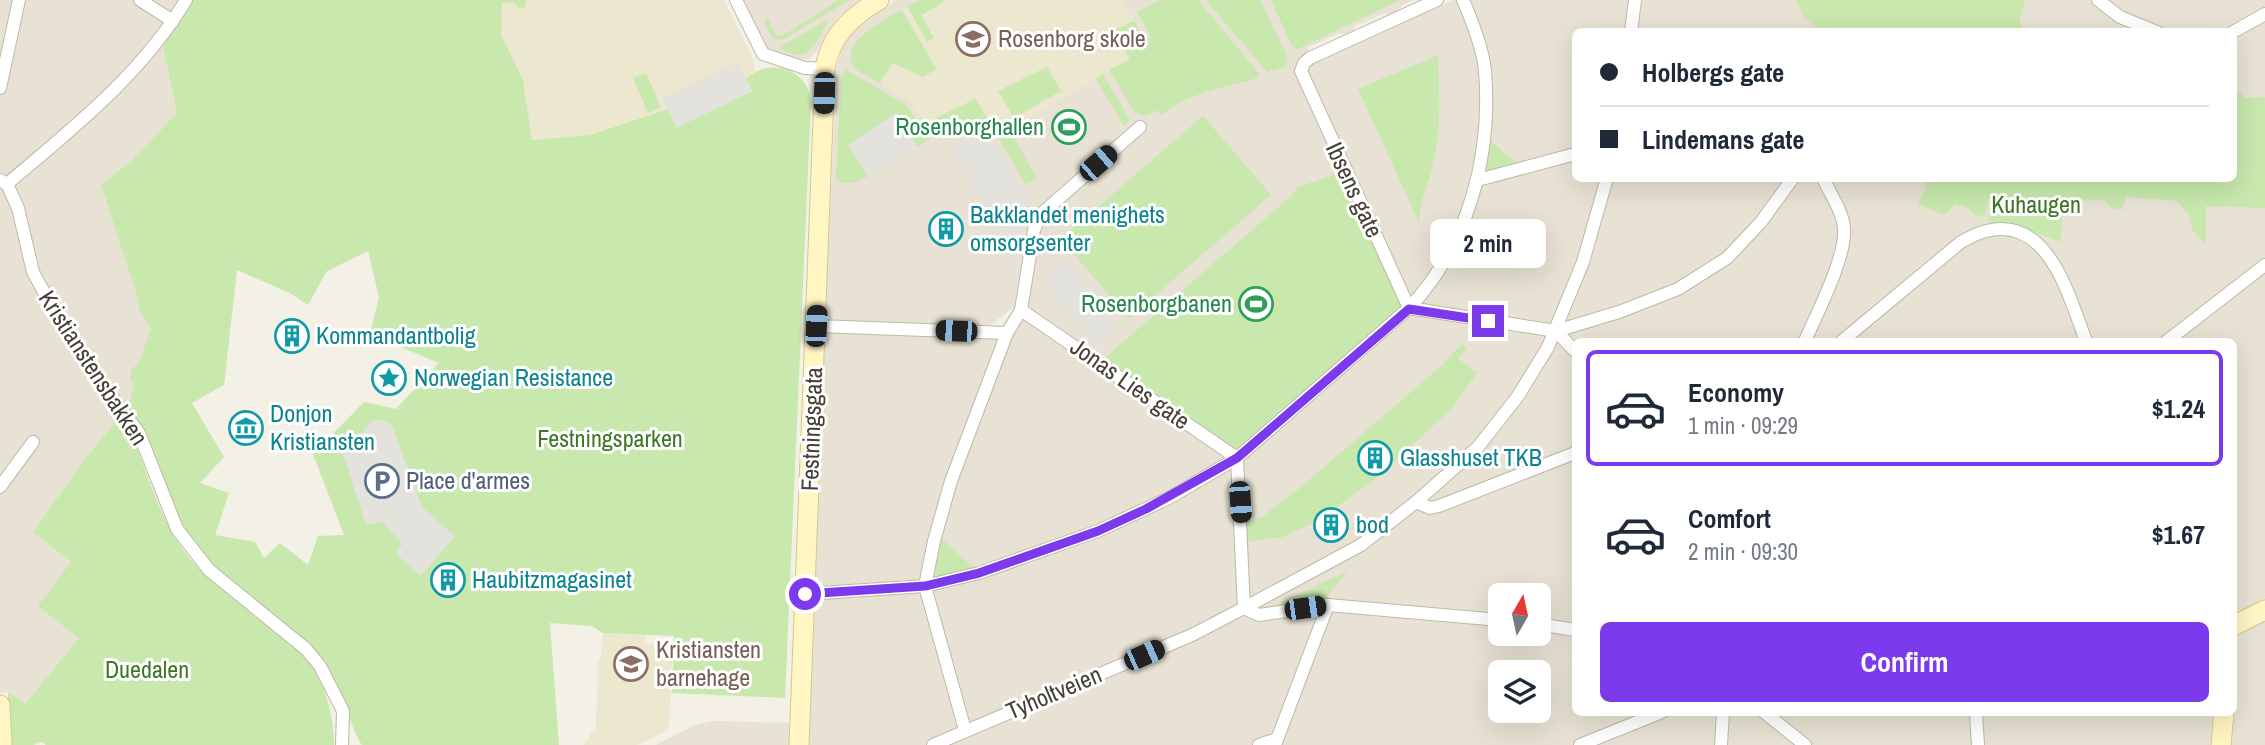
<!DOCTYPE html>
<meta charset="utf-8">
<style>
:root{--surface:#fff;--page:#f6f6f7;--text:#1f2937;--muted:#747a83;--line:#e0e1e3;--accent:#7c3aed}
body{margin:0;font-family:"Archivo Narrow",sans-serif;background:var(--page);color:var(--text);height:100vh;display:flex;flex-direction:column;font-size:26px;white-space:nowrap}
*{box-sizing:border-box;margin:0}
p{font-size:23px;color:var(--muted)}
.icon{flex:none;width:38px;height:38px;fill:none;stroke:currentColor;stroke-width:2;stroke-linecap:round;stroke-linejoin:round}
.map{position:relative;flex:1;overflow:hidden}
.drawer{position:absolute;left:1572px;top:338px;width:665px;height:378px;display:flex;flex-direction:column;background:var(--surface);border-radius:10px;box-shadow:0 7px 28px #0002}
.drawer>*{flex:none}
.banner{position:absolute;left:1572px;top:28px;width:665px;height:154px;border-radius:10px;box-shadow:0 7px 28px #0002;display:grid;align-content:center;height:154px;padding:0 28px;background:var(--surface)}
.needle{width:46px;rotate:9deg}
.buttons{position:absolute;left:1488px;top:583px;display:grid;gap:14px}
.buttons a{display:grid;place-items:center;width:63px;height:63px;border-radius:10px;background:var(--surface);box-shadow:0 7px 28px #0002;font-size:35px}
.end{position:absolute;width:32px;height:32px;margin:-16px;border:9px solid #7c3aed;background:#fff;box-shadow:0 0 0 4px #fff}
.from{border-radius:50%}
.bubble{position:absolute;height:49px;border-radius:10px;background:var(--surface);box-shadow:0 7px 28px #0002;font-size:23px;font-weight:800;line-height:49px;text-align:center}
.car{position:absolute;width:21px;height:42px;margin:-21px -10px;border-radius:9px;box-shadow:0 0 5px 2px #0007;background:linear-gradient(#222 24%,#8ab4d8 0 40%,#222 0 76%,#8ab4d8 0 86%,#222 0)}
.banner b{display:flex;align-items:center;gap:24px;height:66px;font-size:26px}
.banner b+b{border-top:2px solid var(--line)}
.banner i{width:18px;height:18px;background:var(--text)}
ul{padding:12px 0 0;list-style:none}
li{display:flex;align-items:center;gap:21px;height:116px;margin:0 14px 10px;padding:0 14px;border:4px solid transparent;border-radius:10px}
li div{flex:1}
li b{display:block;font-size:26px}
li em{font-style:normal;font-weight:800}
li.active{border-color:var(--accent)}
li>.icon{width:63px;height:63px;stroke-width:1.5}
.primary-button{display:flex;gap:14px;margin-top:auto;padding:14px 28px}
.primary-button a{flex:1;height:80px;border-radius:10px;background:var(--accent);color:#fff;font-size:28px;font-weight:800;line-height:80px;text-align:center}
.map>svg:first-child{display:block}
.residential{fill:#e7e2d3;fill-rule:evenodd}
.education{fill:#ece7cf}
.green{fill:#c8e8ad;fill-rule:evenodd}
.parking{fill:#e3e2dd}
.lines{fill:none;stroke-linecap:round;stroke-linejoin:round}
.street-casing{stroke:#beb8a8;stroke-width:14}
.secondary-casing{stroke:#d3c894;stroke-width:21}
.street{stroke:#fff;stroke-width:12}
.secondary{stroke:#fff6c3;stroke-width:19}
.route{stroke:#7c3aed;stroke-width:9}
.labels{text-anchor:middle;stroke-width:6;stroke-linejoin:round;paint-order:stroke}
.education-label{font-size:24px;fill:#785e54;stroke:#fff;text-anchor:start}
.leisure-label{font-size:24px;fill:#27864d;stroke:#fff;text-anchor:end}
.street-label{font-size:24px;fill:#454035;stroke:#fff}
.park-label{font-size:24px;fill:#3e7727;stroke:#fff}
.culture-label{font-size:24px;fill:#0d838f;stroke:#fff;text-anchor:start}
.service-label{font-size:24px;fill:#4e5e75;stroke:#fff;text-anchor:start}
</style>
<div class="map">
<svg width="2265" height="745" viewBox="0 0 2265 745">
<rect width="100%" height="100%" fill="#f3f0e5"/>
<g class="residential">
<polygon points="0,0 190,0 163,46 177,113 130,162 101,186 151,329 128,407 105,379 42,280 23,206 15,186 0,174"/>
<polygon points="742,0 859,0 838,17 816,52 809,59 799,60 769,50 766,47"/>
<polygon points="896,0 1413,0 1401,6 1397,12 1392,15 1385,13 1355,26 1352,33 1347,35 1340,33 1309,47 1308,53 1297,65 1295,74 1395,292 1236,447 1033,311 1013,308 989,326 835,322 830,319 825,308 837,67 843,45 850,35"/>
<path d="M1453,0h343l30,31 -251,1v146l355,1 9,11 52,9 32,30 38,13 2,-50 202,16v537h-1456l15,-402 3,-17 180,7 14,-23 79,52 309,-54 -102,-238 6,-7zM1575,341h658v371h-658zM1500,595h38v39h-38zM1500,672h38v38h-38z"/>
<polygon points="2012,0 2265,0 2265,97 2233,98 2233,32 2025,31 2018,22"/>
<polygon points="0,185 11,200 28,268 122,414 84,460 33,532 72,562 79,638 24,705 9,692 0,693"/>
<polygon points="713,721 789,723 789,745 656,745 695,725"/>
</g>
<g class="education">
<polygon points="502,0 724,0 752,57 755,70 746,78 752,91 668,109 590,135 532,140 523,80 501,34"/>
<polygon points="918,0 1122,0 1146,40 1130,59 998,137 994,130 991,132 985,130 943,136 932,133 909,102 857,70 852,58 855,44 862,34"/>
<polygon points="603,633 646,635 645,643 654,644 654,648 673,649 669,726 666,731 637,745 584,745 592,732 596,731 598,659 601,658"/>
</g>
<g class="green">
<path d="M190,0h336l-1,7 -6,2 -4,-6 -13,-1 -1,32 22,46 9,60 58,-5 78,-26 8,18 76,-36 -6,-13c24,-21 62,-9 65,23l-26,597 -113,-5 2,-57 -71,-3 -11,-7 -42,-3 9,122h-197c-8,-12 -11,-26 -17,-39 -10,-18 -29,-52 -43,-67 -32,-35 -81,-56 -107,-94 -30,-42 -36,-97 -67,-138l6,-21 -4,-9 2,-8 7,-6 12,-34 -12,-19v-9l-38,-116 29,-23 47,-49 -14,-67zM368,251l11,46 -9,37 69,29 -43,46 -32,-7 -51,52 31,81 -26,1 -10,29 -28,-22 -16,15 -9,-16 -40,-7 14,-42 -29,-10 24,-26 -32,-54 32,-18 13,-115 53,23 18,12 19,-34z"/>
<polygon points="839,0 849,0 782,40 772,38 764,21 768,18 772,24 770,26 778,36 787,33"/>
<polygon points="920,0 943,0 944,2 921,15 934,38 927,42 907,6"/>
<path d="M1160,0h38l62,75 -6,4c-34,9 -65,14 -93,36l-4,-5 -11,6 -11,-4 -26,-42 21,-11 -17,-28 21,-10 11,19 6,-3 -14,-25z"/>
<polygon points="1206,0 1260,0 1288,58 1285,67 1267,72"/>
<polygon points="1271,0 1400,0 1298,49 1292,46"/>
<polygon points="1796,0 2025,0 2019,21 2025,31 1823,31 1805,19"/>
<path d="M902,10l34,59 -13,8 -30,-14 -13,20c-7,-4 -18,-8 -24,-14 -22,-25 30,-50 46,-59z"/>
<polygon points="827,20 828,22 815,44 805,54 796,55 780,49 780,47"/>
<path d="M1438,55c1,37 4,73 -5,109 -4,20 -14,37 -14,58l-61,-133z"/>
<polygon points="1047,67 1061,91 1014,118 998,91"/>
<path d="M847,70l60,36 23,33 -13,8 -20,-34 -49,32 20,31c-11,6 -21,11 -32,4l5,-105z"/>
<polygon points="646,73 661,108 648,113 633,78"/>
<polygon points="1103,74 1130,120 1124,126 1096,79"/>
<polygon points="2233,91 2241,92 2245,98 2265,97 2265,208 2206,206 2206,244 2193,231 2189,214 2176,201 2126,197 2122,209 2112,209 2104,200 2063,201 2061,242 2023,229 1988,222 1991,199 1988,199 1985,216 1974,215 1968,208 1955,204 1944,215 1918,204 1927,188 1920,179 2233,178"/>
<path d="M975,99l20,31 -4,2c-19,-6 -39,7 -59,1l-6,-10z"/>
<polygon points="1203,116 1271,195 1129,318 1061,239"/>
<polygon points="1010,131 1037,178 1026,185 998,137"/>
<polygon points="1484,134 1504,153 1522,165 1478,180"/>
<polygon points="1345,171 1409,308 1237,458 1100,362 1290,197 1298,187"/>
<polygon points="1462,344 1467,349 1458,358 1477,373 1453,407 1378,477 1345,501 1313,523 1283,537 1242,542 1241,524 1262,517 1301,487 1441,366"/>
<path d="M122,414c24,47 34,104 68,145 13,15 30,27 45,38 8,6 12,13 19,19 8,6 19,10 27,17 36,26 53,70 53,112h-288l-4,-3 -9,3h-22c1,-14 -6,-43 -2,-53l16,12 54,-66 -41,-32 33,-44 -38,-30 51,-72z"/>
<polygon points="942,539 979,573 925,586 934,541"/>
<polygon points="1348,571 1326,598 1321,601 1269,608"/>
</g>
<g class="parking">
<polygon points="738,62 752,91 676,128 663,98"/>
<polygon points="897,112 917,147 868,176 848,145"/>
<polygon points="992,140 1031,204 1025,225 1017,270 987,210 952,150 954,145"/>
<polygon points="1062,261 1118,324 1097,343 1041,280"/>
<polygon points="374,419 391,423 422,507 455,536 421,576 396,554 402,544 383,522 366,525 343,454"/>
</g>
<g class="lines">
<g class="street-casing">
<g id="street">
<polyline points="140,0 173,21"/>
<polyline points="736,0 763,54 805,68 825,69"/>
<polyline points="2098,0 2120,17 2157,32"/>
<polyline points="1631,32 1635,0"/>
<polyline points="2233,32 2265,14"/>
<polyline points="0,88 19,0"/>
<polyline points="0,180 7,184 18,208 33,272 51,305 101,382 139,433 177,529 209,570 306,649 320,666 343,711 342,745"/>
<polyline points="1478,180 1575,154"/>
<path d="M7,184c66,-56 134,-109 179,-184"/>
<polyline points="1409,308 1556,331 1619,312 1678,289 1727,258 1761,222 1793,178"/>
<polyline points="1409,308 1301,71 1304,63 1310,58 1437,0"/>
<polyline points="1021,310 1237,458 1244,608"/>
<polyline points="816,326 1007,333"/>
<polyline points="1556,331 1575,351"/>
<path d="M1805,341c12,-28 41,-83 39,-112 -1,-18 -14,-35 -21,-51"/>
<path d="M1842,341l119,-99c8,-4 16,-9 25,-11 63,-16 83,66 100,110"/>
<polyline points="2167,341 2265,265"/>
<polyline points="0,487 33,442"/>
<polyline points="1416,502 1430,508 1439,506 1575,453"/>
<path d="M805,594l120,-8 54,-13 119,-42 71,-33 68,-40 172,-150c59,-62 83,-152 76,-237 -2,-23 -13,-50 -22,-71"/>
<polyline points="1244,608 1259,615 1328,605 1500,620"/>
<polyline points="1538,624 1575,630"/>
<polyline points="1764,712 1805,745"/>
<polyline points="1976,712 1978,745"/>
<polyline points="965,730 925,586 934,541 951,481 1007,333 1021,310 1034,230 1040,215 1140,127"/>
<polyline points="933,745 1192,635 1244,608 1361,545 1416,502 1478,447 1518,396 1548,347 1583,262 1607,178"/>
<polyline points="1259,745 1277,739"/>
<polyline points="1275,745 1328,605"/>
<polyline points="1580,745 1662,712"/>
<polyline points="1721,745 1723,712"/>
</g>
</g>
<g class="secondary-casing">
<g id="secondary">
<polyline points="2233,626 2265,610"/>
<polyline points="0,705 2,745"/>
<path d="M799,745l26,-676c5,-33 26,-52 54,-69"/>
<polyline points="2221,745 2224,712"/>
</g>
</g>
<use href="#street" class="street"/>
<use href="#secondary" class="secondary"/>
</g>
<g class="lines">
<polyline class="route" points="805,594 925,586 979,573 1098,531 1146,509 1237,458 1409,309 1488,321"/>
</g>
<defs>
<g id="school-ring" transform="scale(1.75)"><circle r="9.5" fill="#fff" stroke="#8d6e63" stroke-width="1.5"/><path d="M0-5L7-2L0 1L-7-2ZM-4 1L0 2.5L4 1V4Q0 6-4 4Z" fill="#8d6e63"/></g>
<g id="stadium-ring" transform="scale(1.75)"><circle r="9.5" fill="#fff" stroke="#2e9e5b" stroke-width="1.5"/><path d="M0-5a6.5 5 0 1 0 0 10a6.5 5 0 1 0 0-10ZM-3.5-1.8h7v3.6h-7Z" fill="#2e9e5b"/></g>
<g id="building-ring" transform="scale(1.75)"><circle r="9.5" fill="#fff" stroke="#0f9aa8" stroke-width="1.5"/><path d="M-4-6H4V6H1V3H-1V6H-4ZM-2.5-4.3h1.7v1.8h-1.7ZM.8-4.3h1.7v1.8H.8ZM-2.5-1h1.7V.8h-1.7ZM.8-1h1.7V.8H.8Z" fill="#0f9aa8"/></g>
<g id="sight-ring" transform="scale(1.75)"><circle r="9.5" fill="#fff" stroke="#0f9aa8" stroke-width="1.5"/><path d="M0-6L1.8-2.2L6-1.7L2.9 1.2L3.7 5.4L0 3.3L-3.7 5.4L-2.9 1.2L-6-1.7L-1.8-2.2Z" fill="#0f9aa8"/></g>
<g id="museum-ring" transform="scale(1.75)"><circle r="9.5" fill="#fff" stroke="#0f9aa8" stroke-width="1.5"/><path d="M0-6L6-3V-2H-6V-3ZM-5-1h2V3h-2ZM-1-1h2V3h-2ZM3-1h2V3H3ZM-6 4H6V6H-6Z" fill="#0f9aa8"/></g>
<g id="parking-ring" transform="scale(1.75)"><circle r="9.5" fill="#fff" stroke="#5c6f8a" stroke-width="1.5"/><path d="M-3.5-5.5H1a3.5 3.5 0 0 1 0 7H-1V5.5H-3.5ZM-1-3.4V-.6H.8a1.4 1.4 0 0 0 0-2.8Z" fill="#5c6f8a"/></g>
</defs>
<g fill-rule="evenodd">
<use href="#school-ring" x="973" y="39"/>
<use href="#stadium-ring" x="1069" y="127"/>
<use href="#building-ring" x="946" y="229"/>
<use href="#stadium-ring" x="1256" y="304"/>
<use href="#building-ring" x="292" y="336"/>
<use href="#sight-ring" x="389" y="378"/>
<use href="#museum-ring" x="246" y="428"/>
<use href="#building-ring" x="1375" y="458"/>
<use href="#parking-ring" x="382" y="481"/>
<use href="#building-ring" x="1331" y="525"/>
<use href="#building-ring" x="448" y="580"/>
<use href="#school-ring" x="631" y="664"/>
</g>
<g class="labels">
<g class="education-label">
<text x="998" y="47">Rosenborg skole</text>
<text x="656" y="658">Kristiansten<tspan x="656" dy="28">barnehage</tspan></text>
</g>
<g class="leisure-label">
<text x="1044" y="135">Rosenborghallen</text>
<text x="1232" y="312">Rosenborgbanen</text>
</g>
<g class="street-label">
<text transform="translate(1354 190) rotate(65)" y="8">Ibsens gate</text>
<text transform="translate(93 368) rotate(57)" y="8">Kristianstensbakken</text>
<text transform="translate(1130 384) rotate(35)" y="8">Jonas Lies gate</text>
<text transform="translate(812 429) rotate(-88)" y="8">Festningsgata</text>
<text transform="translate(1054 693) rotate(-23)" y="8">Tyholtveien</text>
</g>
<g class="park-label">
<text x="2036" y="213">Kuhaugen</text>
<text x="610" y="447">Festningsparken</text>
<text x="147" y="678">Duedalen</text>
</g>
<g class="culture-label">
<text x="970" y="223">Bakklandet menighets<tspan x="970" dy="28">omsorgsenter</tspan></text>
<text x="316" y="344">Kommandantbolig</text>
<text x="414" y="386">Norwegian Resistance</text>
<text x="270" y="422">Donjon<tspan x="270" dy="28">Kristiansten</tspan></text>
<text x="1400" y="466">Glasshuset TKB</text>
<text x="1356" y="533">bod</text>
<text x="472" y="588">Haubitzmagasinet</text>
</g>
<g class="service-label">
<text x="406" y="489">Place d'armes</text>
</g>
</g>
</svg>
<div class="buttons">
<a><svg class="needle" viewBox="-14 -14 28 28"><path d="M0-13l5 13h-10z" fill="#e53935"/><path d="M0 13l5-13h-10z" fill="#747a83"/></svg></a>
<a><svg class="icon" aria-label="layers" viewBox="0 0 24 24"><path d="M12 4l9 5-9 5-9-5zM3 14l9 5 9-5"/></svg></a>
</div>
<i class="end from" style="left:805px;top:594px"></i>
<i class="end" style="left:1488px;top:321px"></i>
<div class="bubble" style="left:1430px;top:219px;width:116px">2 min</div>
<i class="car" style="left:824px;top:93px;rotate:182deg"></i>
<i class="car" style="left:1098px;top:163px;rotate:49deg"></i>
<i class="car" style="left:816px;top:326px;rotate:3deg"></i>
<i class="car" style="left:956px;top:331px;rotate:272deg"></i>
<i class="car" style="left:1240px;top:502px;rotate:176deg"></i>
<i class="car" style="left:1305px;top:608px;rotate:82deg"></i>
<i class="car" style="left:1144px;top:655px;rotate:66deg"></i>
<div class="banner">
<b><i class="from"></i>Holbergs gate</b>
<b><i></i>Lindemans gate</b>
</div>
<section class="drawer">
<ul>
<li class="active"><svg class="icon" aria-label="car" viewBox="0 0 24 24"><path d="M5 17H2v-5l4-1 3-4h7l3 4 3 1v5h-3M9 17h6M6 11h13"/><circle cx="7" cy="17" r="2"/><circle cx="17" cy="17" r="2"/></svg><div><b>Economy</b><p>1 min · 09:29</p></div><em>$1.24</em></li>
<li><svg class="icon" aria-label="car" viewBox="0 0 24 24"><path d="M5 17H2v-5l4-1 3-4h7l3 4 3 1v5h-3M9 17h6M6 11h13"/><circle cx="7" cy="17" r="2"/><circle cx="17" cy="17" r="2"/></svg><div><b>Comfort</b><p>2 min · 09:30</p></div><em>$1.67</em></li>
</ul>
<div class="primary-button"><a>Confirm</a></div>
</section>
</div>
